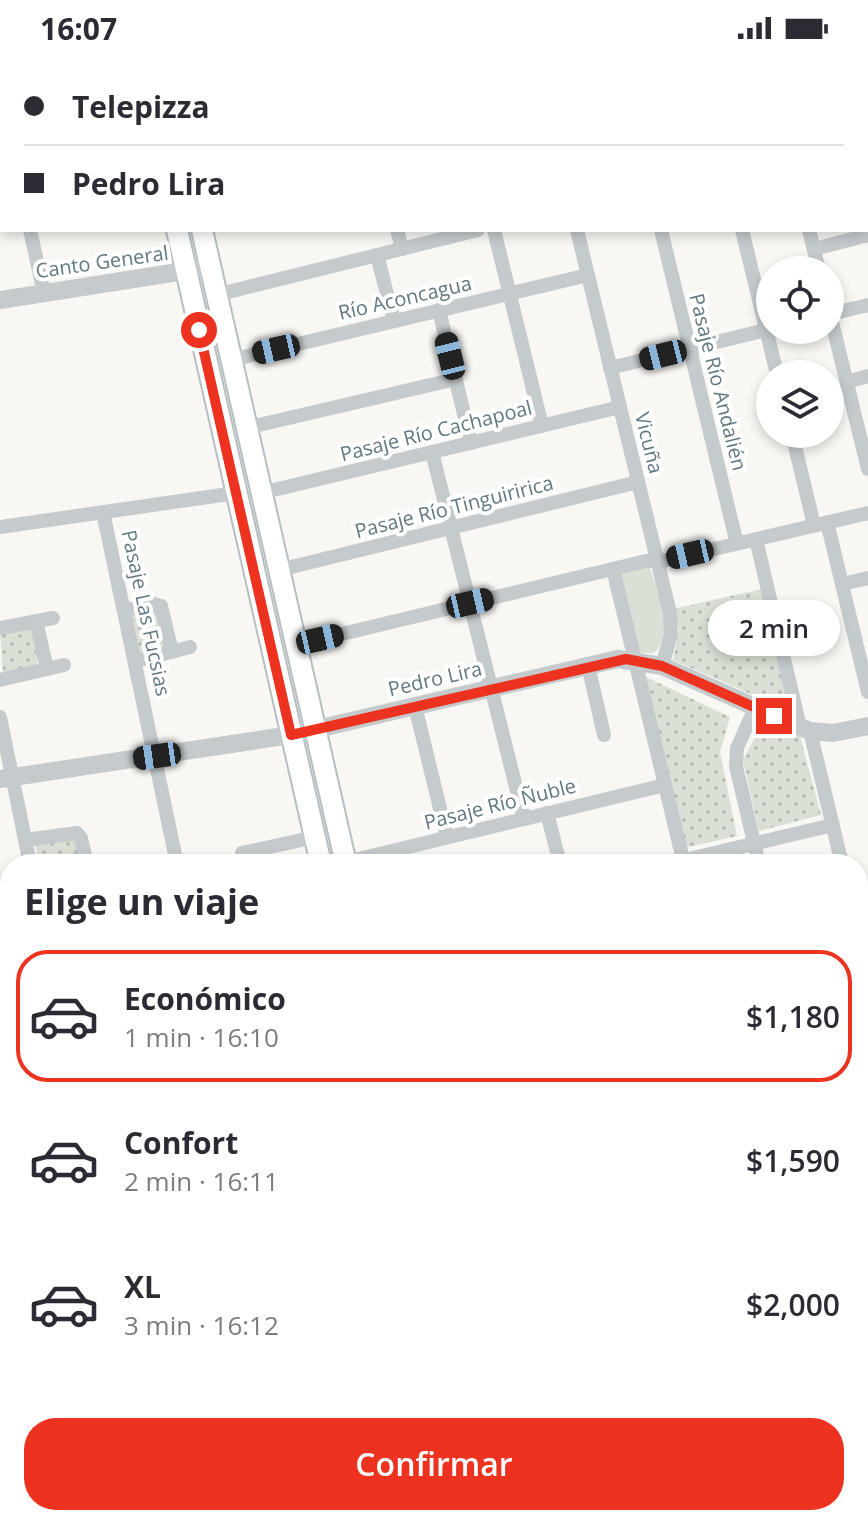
<!DOCTYPE html>
<html lang="es">
<meta charset="utf-8">
<style>
:root{--surface:#fff;--page:#f7f7f7;--text:#2b2b33;--muted:#7c7c81;--line:#e1e1e2;--accent:#ed321f}
body{margin:0;font-family:"Open Sans",sans-serif;background:var(--page);color:var(--text);height:100vh;display:flex;flex-direction:column;font-size:30px;white-space:nowrap}
*{box-sizing:border-box;margin:0}
p{font-size:26px;color:var(--muted)}
.icon{flex:none;width:44px;height:44px;fill:none;stroke:currentColor;stroke-width:2;stroke-linecap:round;stroke-linejoin:round}
.map{position:relative;flex:1;overflow:hidden}
.sheet{position:absolute;left:0px;top:798px;width:868px;height:672px;display:flex;flex-direction:column;background:var(--surface);border-radius:32px 32px 0 0;box-shadow:0 4px 12px #0003}
.sheet>*{flex:none}
.hud{position:absolute;left:0px;top:0px;width:868px;height:176px;box-shadow:0 4px 12px #0003;display:grid;align-content:center;height:176px;padding:0 24px;background:var(--surface)}
.buttons{position:absolute;left:756px;top:200px;display:grid;gap:16px}
.buttons a{display:grid;place-items:center;width:88px;height:88px;border-radius:50%;background:var(--surface);box-shadow:0 4px 12px #0003;font-size:40px}
.end{position:absolute;width:36px;height:36px;margin:-18px;border:10px solid #ed321f;background:#fff;box-shadow:0 0 0 4px #fff}
.from{border-radius:50%}
.bubble{position:absolute;height:56px;border-radius:28px;background:var(--surface);box-shadow:0 4px 12px #0003;font-size:26px;font-weight:600;line-height:56px;text-align:center}
.car{position:absolute;width:24px;height:48px;margin:-24px -12px;border-radius:10px;box-shadow:0 0 6px 2px #0007;background:linear-gradient(#222 24%,#8ab4d8 0 40%,#222 0 76%,#8ab4d8 0 86%,#222 0)}
.hud b{display:flex;align-items:center;gap:28px;height:76px;font-size:30px}
.hud b+b{border-top:2px solid var(--line)}
.hud i{width:20px;height:20px;background:var(--text)}
ul{padding:0;list-style:none}
li{display:flex;align-items:center;gap:24px;height:132px;margin:0 16px 12px;padding:0 8px;border:4px solid transparent;border-radius:32px}
li div{flex:1}
li b{display:block;font-size:30px}
li em{font-style:normal;font-weight:600}
li.selected{border-color:var(--accent)}
li>.icon{width:72px;height:72px;stroke-width:1.5}
h2{padding:0 24px;font-size:36px;line-height:96px}
.button{display:flex;gap:16px;margin-top:auto;padding:16px 24px}
.button a{flex:1;height:92px;border-radius:32px;background:var(--accent);color:#fff;font-size:32px;font-weight:600;line-height:92px;text-align:center}
.status{display:flex;justify-content:space-between;align-items:center;height:56px;padding:0 40px;background:var(--surface);direction:ltr}
.status svg{height:22px;fill:currentColor}
.map>svg:first-child{display:block}
.grass{fill:#dae0d5}
.park{fill:url(#park-dots)}
.lines{fill:none;stroke-linecap:round;stroke-linejoin:round}
.secondary-casing{stroke:#b7bec1;stroke-width:24}
.minor{stroke:#c5cacc;stroke-width:14}
.tertiary{stroke:#c5cacc;stroke-width:18}
.secondary{stroke:#fff;stroke-width:20}
.route{stroke:#ed321f;stroke-width:10}
.labels{text-anchor:middle;stroke-width:8;stroke-linejoin:round;paint-order:stroke}
.street-label{font-size:20px;fill:#617881;stroke:#fff}
</style>
<div class="status"><b>16:07</b><svg viewBox="0 0 49 12"><path d="M0 12V9h3v3zM5 12V6h3v6zM10 12V3h3v9zM15 12V0h3v12zM26 1h20v11H26zM47 4h2v5h-2z"/></svg></div>
<div class="map">
<svg width="868" height="1470" viewBox="0 0 868 1470">
<defs>
<pattern id="park-dots" width="8" height="8" patternUnits="userSpaceOnUse" patternTransform="scale(2)"><rect width="8" height="8" fill="#dae0d5"/><path d="M2 2h.1M6 6h.1" fill="none" stroke="#b4bab2" stroke-width="1.8" stroke-linecap="round"/></pattern>
</defs>
<rect width="100%" height="100%" fill="#f8f7f4"/>
<path class="grass" d="M645,510l5,2c8,27 27,63 4,85h-15l-20,-76 3,-6z"/>
<g class="park">
<polygon points="762,533 790,655 673,604 679,575 673,553"/>
<polygon points="154,551 167,590 145,599 136,596 129,561 132,556"/>
<path d="M27,570c10,8 13,29 9,41l-33,6 -3,-40z"/>
<polygon points="644,620 730,661 720,696 737,780 684,792"/>
<polygon points="762,668 800,680 821,759 759,775 743,704"/>
<polygon points="76,783 83,808 39,808 35,787"/>
<polygon points="868,1087 868,1172 858,1175 858,1090"/>
<polygon points="0,1250 10,1250 10,1299 0,1301"/>
</g>
<g class="lines">
<g class="secondary-casing">
<g id="secondary">
<polyline points="140,0 140,2"/>
<polyline points="164,0 165,2"/>
<polyline points="177,174 321,808"/>
<polyline points="202,174 346,808"/>
<polyline points="858,1190 868,1187"/>
<polyline points="858,1211 868,1209"/>
<polyline points="470,1460 472,1470"/>
<polyline points="495,1460 498,1470"/>
</g>
</g>
<g class="minor">
<polyline points="248,0 248,2"/>
<polyline points="315,0 315,2"/>
<polyline points="382,0 383,2"/>
<polyline points="450,0 450,2"/>
<polyline points="535,0 535,2"/>
<polyline points="619,0 619,2"/>
<polyline points="780,0 780,2"/>
<polyline points="848,0 848,2"/>
<polyline points="9,2 12,0"/>
<polyline points="696,2 699,1"/>
<polyline points="0,40 2,49"/>
<polyline points="866,42 868,42"/>
<polyline points="866,108 868,108"/>
<polyline points="30,174 44,237"/>
<polyline points="397,174 402,193"/>
<polyline points="494,174 542,370"/>
<polyline points="577,174 670,557 671,579 662,610"/>
<polyline points="661,174 737,488"/>
<polyline points="742,174 777,318"/>
<polyline points="809,174 819,214"/>
<polyline points="814,193 868,179"/>
<polyline points="377,199 394,265"/>
<polyline points="216,239 478,174"/>
<polyline points="439,254 471,387"/>
<polyline points="830,258 868,413"/>
<polyline points="830,258 868,249"/>
<polyline points="231,304 588,219"/>
<polyline points="610,312 770,273"/>
<polyline points="847,326 868,320"/>
<polyline points="246,372 456,323"/>
<polyline points="792,378 814,469"/>
<polyline points="432,396 524,763"/>
<polyline points="261,437 620,351"/>
<polyline points="103,456 177,808"/>
<polyline points="827,466 868,636"/>
<polyline points="0,471 236,437"/>
<polyline points="756,483 800,671"/>
<polyline points="613,513 683,804"/>
<polyline points="279,514 638,426"/>
<polyline points="842,528 868,522"/>
<polyline points="125,554 154,548 161,550 172,596"/>
<polyline points="36,565 47,613"/>
<polyline points="0,572 53,562"/>
<polyline points="296,589 646,505 667,504 868,457"/>
<polyline points="136,605 190,591"/>
<polyline points="588,609 604,679"/>
<polyline points="0,624 64,609"/>
<polyline points="415,650 447,781"/>
<polyline points="755,652 737,692 736,710 759,808"/>
<polyline points="0,661 30,808"/>
<polyline points="810,675 842,808"/>
<polyline points="547,757 560,808"/>
<polyline points="25,784 77,777 81,782 87,808"/>
<polyline points="242,797 315,781"/>
<polyline points="346,806 665,729"/>
<polyline points="668,808 833,769"/>
<polyline points="858,874 868,915"/>
<polyline points="0,943 10,942"/>
<polyline points="858,1082 868,1080"/>
<polyline points="0,1187 10,1184"/>
<polyline points="0,1247 10,1246"/>
<polyline points="858,1264 868,1302"/>
<polyline points="0,1305 10,1303"/>
<polyline points="858,1386 868,1384"/>
<polyline points="0,1441 5,1470"/>
<polyline points="152,1460 153,1466"/>
<polyline points="296,1460 297,1470"/>
<polyline points="361,1460 363,1470"/>
<polyline points="615,1460 617,1470"/>
<polyline points="713,1460 716,1470"/>
<polyline points="812,1460 814,1470"/>
<polyline points="537,1470 575,1460"/>
</g>
<g class="tertiary">
<polyline points="0,244 210,211"/>
<polyline points="0,723 291,679 618,603 662,610 810,675 833,677 868,670"/>
<polyline points="0,1413 10,1410"/>
<polyline points="0,1434 10,1431"/>
</g>
<use href="#secondary" class="secondary"/>
</g>
<g class="lines">
<polyline class="route" points="199,274 291,679 626,603 662,610 774,660"/>
</g>
<g class="labels">
<g class="street-label">
<text transform="translate(102 206) rotate(-8)" y="7">Canto General</text>
<text transform="translate(405 242) rotate(-13)" y="7">Río Aconcagua</text>
<text transform="translate(718 326) rotate(76)" y="7">Pasaje Río Andalién</text>
<text transform="translate(436 375) rotate(-14)" y="7">Pasaje Río Cachapoal</text>
<text transform="translate(649 387) rotate(76)" y="7">Vicuña</text>
<text transform="translate(454 451) rotate(-14)" y="7">Pasaje Río Tinguiririca</text>
<text transform="translate(146 557) rotate(78)" y="7">Pasaje Las Fucsias</text>
<text transform="translate(435 623) rotate(-13)" y="7">Pedro Lira</text>
<text transform="translate(500 748) rotate(-14)" y="7">Pasaje Río Ñuble</text>
</g>
</g>
</svg>
<div class="buttons">
<a><svg class="icon" aria-label="locate" viewBox="0 0 24 24"><circle cx="12" cy="12" r="6"/><path d="M12 2v4M12 18v4M2 12h4M18 12h4"/></svg></a>
<a><svg class="icon" aria-label="layers" viewBox="0 0 24 24"><path d="M12 4l9 5-9 5-9-5zM3 14l9 5 9-5"/></svg></a>
</div>
<i class="end from" style="left:199px;top:274px"></i>
<i class="end" style="left:774px;top:660px"></i>
<div class="bubble" style="left:708px;top:544px;width:132px">2 min</div>
<i class="car" style="left:276px;top:293px;rotate:257deg"></i>
<i class="car" style="left:663px;top:299px;rotate:256deg"></i>
<i class="car" style="left:450px;top:300px;rotate:346deg"></i>
<i class="car" style="left:690px;top:498px;rotate:257deg"></i>
<i class="car" style="left:470px;top:547px;rotate:77deg"></i>
<i class="car" style="left:320px;top:583px;rotate:77deg"></i>
<i class="car" style="left:157px;top:700px;rotate:262deg"></i>
<div class="hud">
<b><i class="from"></i>Telepizza</b>
<b><i></i>Pedro Lira</b>
</div>
<section class="sheet">
<h2>Elige un viaje</h2>
<ul>
<li class="selected"><svg class="icon" aria-label="car" viewBox="0 0 24 24"><path d="M5 17H2v-5l4-1 3-4h7l3 4 3 1v5h-3M9 17h6M6 11h13"/><circle cx="7" cy="17" r="2"/><circle cx="17" cy="17" r="2"/></svg><div><b>Económico</b><p>1 min · 16:10</p></div><em>$1,180</em></li>
<li><svg class="icon" aria-label="car" viewBox="0 0 24 24"><path d="M5 17H2v-5l4-1 3-4h7l3 4 3 1v5h-3M9 17h6M6 11h13"/><circle cx="7" cy="17" r="2"/><circle cx="17" cy="17" r="2"/></svg><div><b>Confort</b><p>2 min · 16:11</p></div><em>$1,590</em></li>
<li><svg class="icon" aria-label="car" viewBox="0 0 24 24"><path d="M5 17H2v-5l4-1 3-4h7l3 4 3 1v5h-3M9 17h6M6 11h13"/><circle cx="7" cy="17" r="2"/><circle cx="17" cy="17" r="2"/></svg><div><b>XL</b><p>3 min · 16:12</p></div><em>$2,000</em></li>
</ul>
<div class="button"><a>Confirmar</a></div>
</section>
</div>
